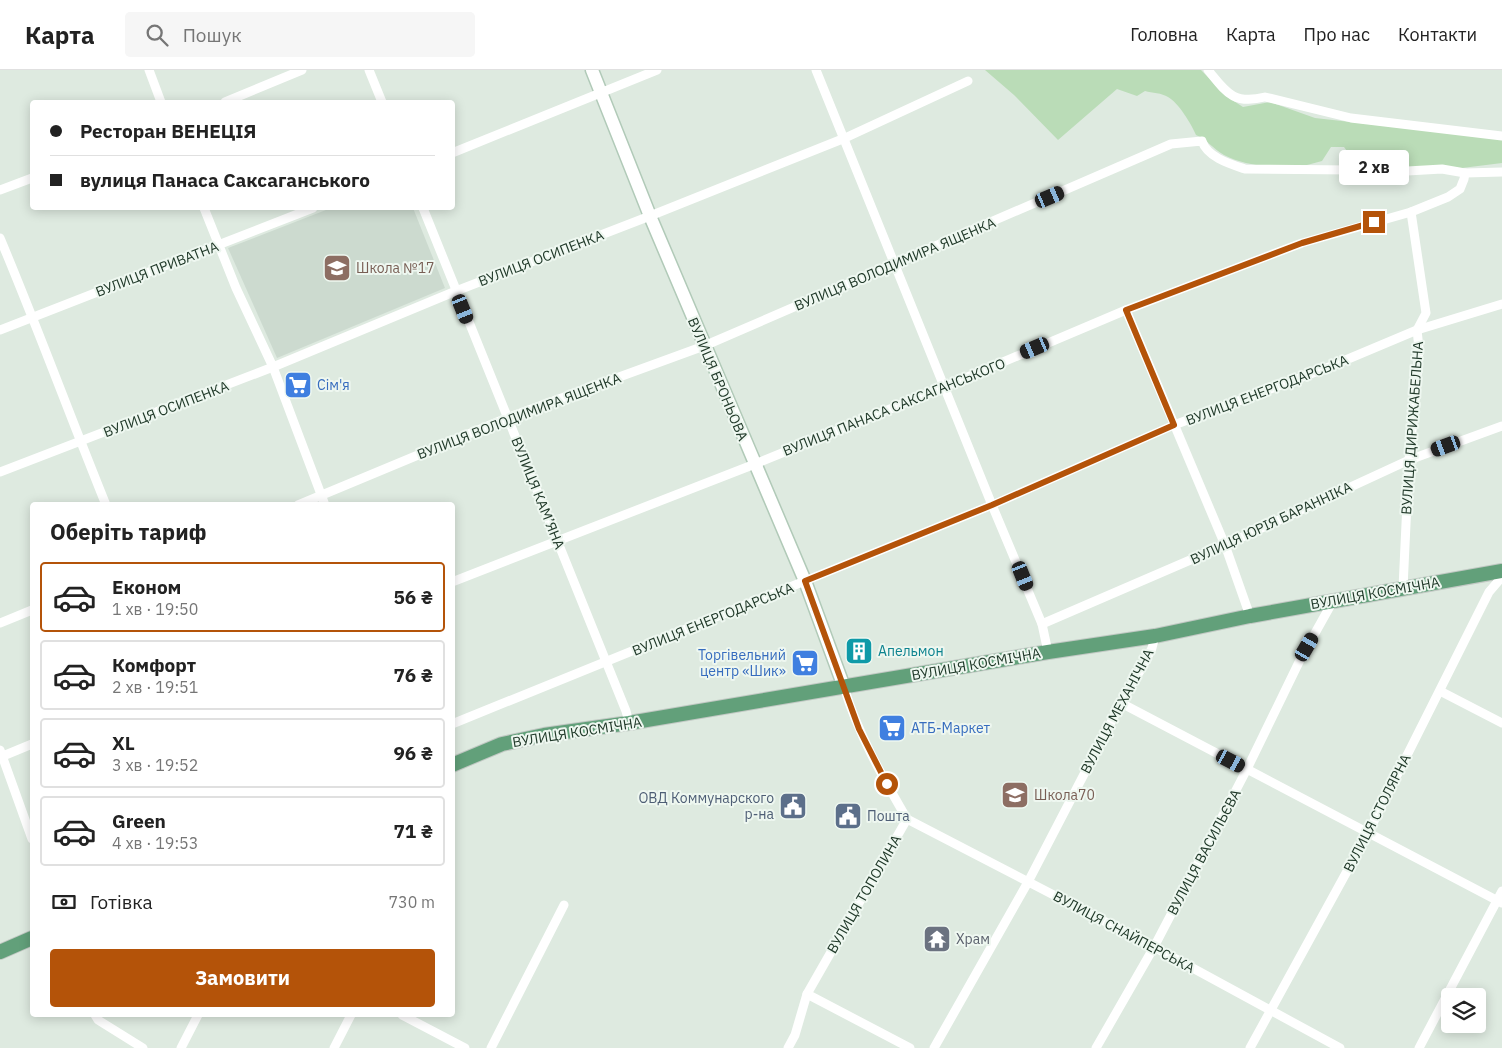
<!DOCTYPE html>
<html lang="uk">
<meta charset="utf-8">
<style>
:root{--surface:#fff;--page:#f6f6f6;--text:#222;--muted:#767676;--line:#e0e0e0;--accent:#b45309}
body{margin:0;font-family:"IBM Plex Sans",sans-serif;background:var(--page);color:var(--text);height:100vh;display:flex;flex-direction:column;font-size:19px;white-space:nowrap}
*{box-sizing:border-box;margin:0}
p{font-size:16px;color:var(--muted)}
.icon{flex:none;width:28px;height:28px;fill:none;stroke:currentColor;stroke-width:2;stroke-linecap:round;stroke-linejoin:round}
.map{position:relative;flex:1;overflow:hidden}
.side{position:absolute;left:30px;top:432px;width:425px;height:515px;display:flex;flex-direction:column;background:var(--surface);border-radius:5px;box-shadow:0 2px 12px #0003}
.side>*{flex:none}
.banner{position:absolute;left:30px;top:30px;width:425px;height:110px;border-radius:5px;box-shadow:0 2px 12px #0003;display:grid;align-content:center;height:110px;padding:0 20px;background:var(--surface)}
.fabs{position:absolute;left:1441px;top:918px;display:grid;gap:10px}
.fabs a{display:grid;place-items:center;width:45px;height:45px;border-radius:5px;background:var(--surface);box-shadow:0 2px 12px #0003;font-size:25px}
.end{position:absolute;width:22px;height:22px;margin:-11px;border:6px solid #b45309;background:#fff;box-shadow:0 0 0 2px #fff}
.from{border-radius:50%}
.bubble{position:absolute;height:35px;border-radius:5px;background:var(--surface);box-shadow:0 2px 12px #0003;font-size:16px;font-weight:700;line-height:35px;text-align:center}
.car{position:absolute;width:15px;height:30px;margin:-15px -8px;border-radius:6px;box-shadow:0 0 4px 1px #0007;background:linear-gradient(#222 24%,#8ab4d8 0 40%,#222 0 76%,#8ab4d8 0 86%,#222 0)}
.banner b{display:flex;align-items:center;gap:18px;height:48px;font-size:19px}
.banner b+b{border-top:1px solid var(--line)}
.banner i{width:12px;height:12px;background:var(--text)}
ul{padding:0;list-style:none}
li{display:flex;align-items:center;gap:15px;height:70px;margin:0 10px 8px;padding:0 10px;border:2px solid var(--line);border-radius:5px}
li div{flex:1}
li b{display:block;font-size:19px}
li em{font-style:normal;font-weight:700}
li.on{border-color:var(--accent)}
li>.icon{width:45px;height:45px;stroke-width:1.5}
h2{padding:0 20px;font-size:22px;line-height:60px}
.pay{display:flex;align-items:center;gap:12px;height:55px;padding:0 20px;font-size:19px}
.pay p{margin-inline-start:auto}
.primary-button{display:flex;gap:10px;margin-top:auto;padding:10px 20px}
.primary-button a{flex:1;height:58px;border-radius:5px;background:var(--accent);color:#fff;font-size:20px;font-weight:700;line-height:58px;text-align:center}
header{display:flex;align-items:center;gap:30px;box-sizing:border-box;height:70px;padding:0 25px;background:var(--surface);border-bottom:1px solid var(--line)}
header strong{font-size:24px}
nav{display:flex;gap:28px;margin-inline-start:auto;font-size:18px}
.search{width:350px;height:45px;background:var(--page);display:flex;align-items:center;gap:12px;box-sizing:border-box;padding:0 18px;border-radius:5px;color:var(--muted);font-size:19px}
.map>svg:first-child{display:block}
.built{fill:#ccdacf}
.green{fill:#badcb7}
.lines{fill:none;stroke-linecap:round;stroke-linejoin:round}
.secondary-casing{stroke:#b1cab8;stroke-width:15}
.primary-casing{stroke:#c1c8c3;stroke-width:16}
.street{stroke:#fff;stroke-width:9}
.secondary{stroke:#fff;stroke-width:12}
.primary{stroke:#62a07a;stroke-width:14}
.route{stroke:#b45309;stroke-width:6}
.labels{text-anchor:middle;stroke-width:4;stroke-linejoin:round;paint-order:stroke}
.street-label{font-size:14px;fill:#203929;stroke:#eef7f0}
.education-label{font-size:14px;fill:#785e54;stroke:#eef7f0;text-anchor:start}
.shop-label{font-size:14px;fill:#366cbe;stroke:#eef7f0;text-anchor:start}
.culture-label{font-size:14px;fill:#0d838f;stroke:#eef7f0;text-anchor:start}
.service-label{font-size:14px;fill:#4e5e75;stroke:#eef7f0;text-anchor:end}
.worship-label{font-size:14px;fill:#5b616d;stroke:#eef7f0;text-anchor:start}
</style>
<header>
<strong>Карта</strong>
<div class="search"><svg class="icon" aria-label="search" viewBox="0 0 24 24"><circle cx="10" cy="10" r="6"/><path d="M15 15l6 6"/></svg>Пошук</div>
<nav><a>Головна</a><a>Карта</a><a>Про нас</a><a>Контакти</a></nav>
</header>
<div class="map">
<svg width="1502" height="978" viewBox="0 0 1502 978">
<rect width="100%" height="100%" fill="#deeae0"/>
<polygon class="built" points="331,138 413,138 445,218 277,288 228,178"/>
<path class="green" d="M985,0h216l25,26 17,11 27,-5 45,16 187,21v24l-40,5 -101,-1 -6,-5 -11,-15h-13l-9,14c-9,2 -17,5 -26,6 -21,2 -54,-2 -72,-12 -11,-6 -16,-15 -28,-20 -4,-10 -18,-33 -28,-38 -6,-4 -16,-4 -23,-6l-8,5 -20,-7 -59,51 -44,-45z"/>
<g class="lines">
<g class="secondary-casing">
<polyline id="secondary" points="592,0 650,146 805,511 844,617"/>
</g>
<g class="primary-casing">
<g id="primary">
<polyline points="452,695 502,674 544,665 629,653 1048,582 1155,566 1250,546 1502,501"/>
<polyline points="0,882 32,868"/>
</g>
</g>
<g class="street">
<polyline points="149,0 161,32"/>
<polyline points="369,0 382,32"/>
<polyline points="816,0 992,435 1042,554 1048,582"/>
<path d="M1208,0c18,22 25,35 57,27l86,21 151,18"/>
<polyline points="225,32 302,0"/>
<polyline points="452,83 657,0"/>
<polyline points="0,120 32,108"/>
<polyline points="204,138 236,218 273,297 325,435"/>
<polyline points="423,138 626,641 629,653"/>
<path d="M0,168c37,88 70,178 106,267"/>
<polyline points="1126,240 1225,475 1250,546"/>
<polyline points="0,260 313,138"/>
<polyline points="0,402 273,297 456,221 650,146 845,68 968,11"/>
<path d="M298,435l209,-87 197,-72 467,-202 31,-3c5,16 28,23 43,28l107,1 38,2 52,-3 23,4 37,-1"/>
<polyline points="452,512 755,394 944,317 1126,240 1302,173 1411,142 1448,127 1460,119 1464,109 1465,103"/>
<polyline points="1403,518 1409,390 1416,321 1419,278 1417,260 1426,243 1411,142"/>
<polyline points="0,553 32,540"/>
<polyline points="1042,554 1225,475 1409,390 1502,356"/>
<polyline points="1440,621 1502,653"/>
<polyline points="1121,633 1502,833"/>
<polyline points="452,654 992,435 1174,355 1329,297 1417,260 1502,234"/>
<polyline points="0,680 32,769"/>
<polyline points="3,686 32,674"/>
<polyline points="907,749 1154,877 1340,978"/>
<polyline points="807,924 910,978"/>
<polyline points="95,945 98,950 143,978"/>
<polyline points="402,945 465,978"/>
<polyline points="181,978 198,945"/>
<polyline points="334,978 351,945"/>
<polyline points="491,978 564,835"/>
<path d="M788,978l7,-13 12,-41 100,-175c-25,-43 -49,-85 -63,-132"/>
<polyline points="934,978 1028,812 1121,633 1143,596 1152,578 1155,566"/>
<polyline points="1096,978 1154,877 1247,699 1300,590 1333,531"/>
<polyline points="1250,978 1368,763 1489,522 1502,507"/>
<polyline points="1419,978 1502,821"/>
</g>
<use href="#secondary" class="secondary"/>
<use href="#primary" class="primary"/>
</g>
<g class="lines">
<polyline class="route" points="887,714 859,659 805,511 992,435 1174,355 1126,240 1302,173 1374,152"/>
</g>
<defs>
<g id="school-square" transform="scale(1.4375)"><rect x="-9" y="-9" width="18" height="18" rx="4" fill="#8d6e63" stroke="#eef7f0"/><path d="M0-5L7-2L0 1L-7-2ZM-4 1L0 2.5L4 1V4Q0 6-4 4Z" fill="#fff"/></g>
<g id="supermarket-square" transform="scale(1.4375)"><rect x="-9" y="-9" width="18" height="18" rx="4" fill="#3f7fe0" stroke="#eef7f0"/><path d="M-6-5.5h2.5l.6 2H6L4.5 2H-2.5L-4.4-4H-6ZM-1.5 3.2a1.3 1.3 0 1 0 .1 0ZM3 3.2a1.3 1.3 0 1 0 .1 0Z" fill="#fff"/></g>
<g id="building-square" transform="scale(1.4375)"><rect x="-9" y="-9" width="18" height="18" rx="4" fill="#0f9aa8" stroke="#eef7f0"/><path d="M-4-6H4V6H1V3H-1V6H-4ZM-2.5-4.3h1.7v1.8h-1.7ZM.8-4.3h1.7v1.8H.8ZM-2.5-1h1.7V.8h-1.7ZM.8-1h1.7V.8H.8Z" fill="#fff"/></g>
<g id="civic-square" transform="scale(1.4375)"><rect x="-9" y="-9" width="18" height="18" rx="4" fill="#5c6f8a" stroke="#eef7f0"/><path d="M-.6-6.5H3V-4.5H.6V-3L4-1V1h2V6H-6V1h2V-1L-.6-3ZM-1.2 2.5V6h2.4V2.5Z" fill="#fff"/></g>
<g id="temple-square" transform="scale(1.4375)"><rect x="-9" y="-9" width="18" height="18" rx="4" fill="#6b7280" stroke="#eef7f0"/><path d="M0-6L5-2H3V0L6.5 2.5H4V6H1.5V3h-3V6H-4V2.5H-6.5L-3 0V-2H-5Z" fill="#fff"/></g>
</defs>
<g fill-rule="evenodd">
<use href="#school-square" x="337" y="198"/>
<use href="#supermarket-square" x="298" y="315"/>
<use href="#building-square" x="859" y="581"/>
<use href="#supermarket-square" x="805" y="593"/>
<use href="#supermarket-square" x="892" y="658"/>
<use href="#school-square" x="1015" y="725"/>
<use href="#civic-square" x="793" y="736"/>
<use href="#civic-square" x="848" y="746"/>
<use href="#temple-square" x="937" y="869"/>
</g>
<g class="labels">
<g class="street-label">
<text transform="translate(541 188) rotate(-21)" y="5">ВУЛИЦЯ ОСИПЕНКА</text>
<text transform="translate(895 194) rotate(-23)" y="5">ВУЛИЦЯ ВОЛОДИМИРА ЯЩЕНКА</text>
<text transform="translate(157 199) rotate(-21)" y="5">ВУЛИЦЯ ПРИВАТНА</text>
<text transform="translate(718 309) rotate(67)" y="5">ВУЛИЦЯ БРОНЬОВА</text>
<text transform="translate(1267 320) rotate(-21)" y="5">ВУЛИЦЯ ЕНЕРГОДАРСЬКА</text>
<text transform="translate(894 337) rotate(-22)" y="5">ВУЛИЦЯ ПАНАСА САКСАГАНСЬКОГО</text>
<text transform="translate(166 339) rotate(-21)" y="5">ВУЛИЦЯ ОСИПЕНКА</text>
<text transform="translate(519 346) rotate(-21)" y="5">ВУЛИЦЯ ВОЛОДИМИРА ЯЩЕНКА</text>
<text transform="translate(1412 358) rotate(-86)" y="5">ВУЛИЦЯ ДИРИЖАБЕЛЬНА</text>
<text transform="translate(538 423) rotate(68)" y="5">ВУЛИЦЯ КАМ’ЯНА</text>
<text transform="translate(1271 453) rotate(-25)" y="5">ВУЛИЦЯ ЮРІЯ БАРАННІКА</text>
<text transform="translate(1375 523) rotate(-10)" y="5">ВУЛИЦЯ КОСМІЧНА</text>
<text transform="translate(713 549) rotate(-22)" y="5">ВУЛИЦЯ ЕНЕРГОДАРСЬКА</text>
<text transform="translate(976 594) rotate(-10)" y="5">ВУЛИЦЯ КОСМІЧНА</text>
<text transform="translate(1117 641) rotate(-62)" y="5">ВУЛИЦЯ МЕХАНІЧНА</text>
<text transform="translate(577 662) rotate(-9)" y="5">ВУЛИЦЯ КОСМІЧНА</text>
<text transform="translate(1377 743) rotate(-63)" y="5">ВУЛИЦЯ СТОЛЯРНА</text>
<text transform="translate(1204 782) rotate(-62)" y="5">ВУЛИЦЯ ВАСИЛЬЄВА</text>
<text transform="translate(864 824) rotate(-60)" y="5">ВУЛИЦЯ ТОПОЛИНА</text>
<text transform="translate(1124 862) rotate(28)" y="5">ВУЛИЦЯ СНАЙПЕРСЬКА</text>
</g>
<g class="education-label">
<text x="356" y="203">Школа №17</text>
<text x="1034" y="730">Школа70</text>
</g>
<g class="shop-label">
<text x="317" y="320">Сім'я</text>
<text x="786" y="590" text-anchor="end">Торгівельний<tspan x="786" dy="16">центр «Шик»</tspan></text>
<text x="911" y="663">АТБ-Маркет</text>
</g>
<g class="culture-label">
<text x="878" y="586">Апельмон</text>
</g>
<g class="service-label">
<text x="774" y="733">ОВД Коммунарского<tspan x="774" dy="16">р-на</tspan></text>
<text x="867" y="751" text-anchor="start">Пошта</text>
</g>
<g class="worship-label">
<text x="956" y="874">Храм</text>
</g>
</g>
</svg>
<div class="fabs">
<a><svg class="icon" aria-label="layers" viewBox="0 0 24 24"><path d="M12 4l9 5-9 5-9-5zM3 14l9 5 9-5"/></svg></a>
</div>
<i class="end from" style="left:887px;top:714px"></i>
<i class="end" style="left:1374px;top:152px"></i>
<div class="bubble" style="left:1339px;top:80px;width:70px">2 хв</div>
<i class="car" style="left:1050px;top:127px;rotate:67deg"></i>
<i class="car" style="left:463px;top:239px;rotate:158deg"></i>
<i class="car" style="left:1035px;top:278px;rotate:247deg"></i>
<i class="car" style="left:1446px;top:376px;rotate:250deg"></i>
<i class="car" style="left:1023px;top:506px;rotate:158deg"></i>
<i class="car" style="left:1307px;top:577px;rotate:30deg"></i>
<i class="car" style="left:1231px;top:691px;rotate:118deg"></i>
<div class="banner">
<b><i class="from"></i>Ресторан ВЕНЕЦІЯ</b>
<b><i></i>вулиця Панаса Саксаганського</b>
</div>
<section class="side">
<h2>Оберіть тариф</h2>
<ul>
<li class="on"><svg class="icon" aria-label="car" viewBox="0 0 24 24"><path d="M5 17H2v-5l4-1 3-4h7l3 4 3 1v5h-3M9 17h6M6 11h13"/><circle cx="7" cy="17" r="2"/><circle cx="17" cy="17" r="2"/></svg><div><b>Економ</b><p>1 хв · 19:50</p></div><em>56 ₴</em></li>
<li><svg class="icon" aria-label="car" viewBox="0 0 24 24"><path d="M5 17H2v-5l4-1 3-4h7l3 4 3 1v5h-3M9 17h6M6 11h13"/><circle cx="7" cy="17" r="2"/><circle cx="17" cy="17" r="2"/></svg><div><b>Комфорт</b><p>2 хв · 19:51</p></div><em>76 ₴</em></li>
<li><svg class="icon" aria-label="car" viewBox="0 0 24 24"><path d="M5 17H2v-5l4-1 3-4h7l3 4 3 1v5h-3M9 17h6M6 11h13"/><circle cx="7" cy="17" r="2"/><circle cx="17" cy="17" r="2"/></svg><div><b>XL</b><p>3 хв · 19:52</p></div><em>96 ₴</em></li>
<li><svg class="icon" aria-label="car" viewBox="0 0 24 24"><path d="M5 17H2v-5l4-1 3-4h7l3 4 3 1v5h-3M9 17h6M6 11h13"/><circle cx="7" cy="17" r="2"/><circle cx="17" cy="17" r="2"/></svg><div><b>Green</b><p>4 хв · 19:53</p></div><em>71 ₴</em></li>
</ul>
<div class="pay"><svg class="icon" aria-label="cash" viewBox="0 0 24 24"><path d="M3 7h18v10H3z"/><circle cx="12" cy="12" r="2"/></svg>Готівка<p>730 m</p></div>
<div class="primary-button"><a>Замовити</a></div>
</section>
</div>
